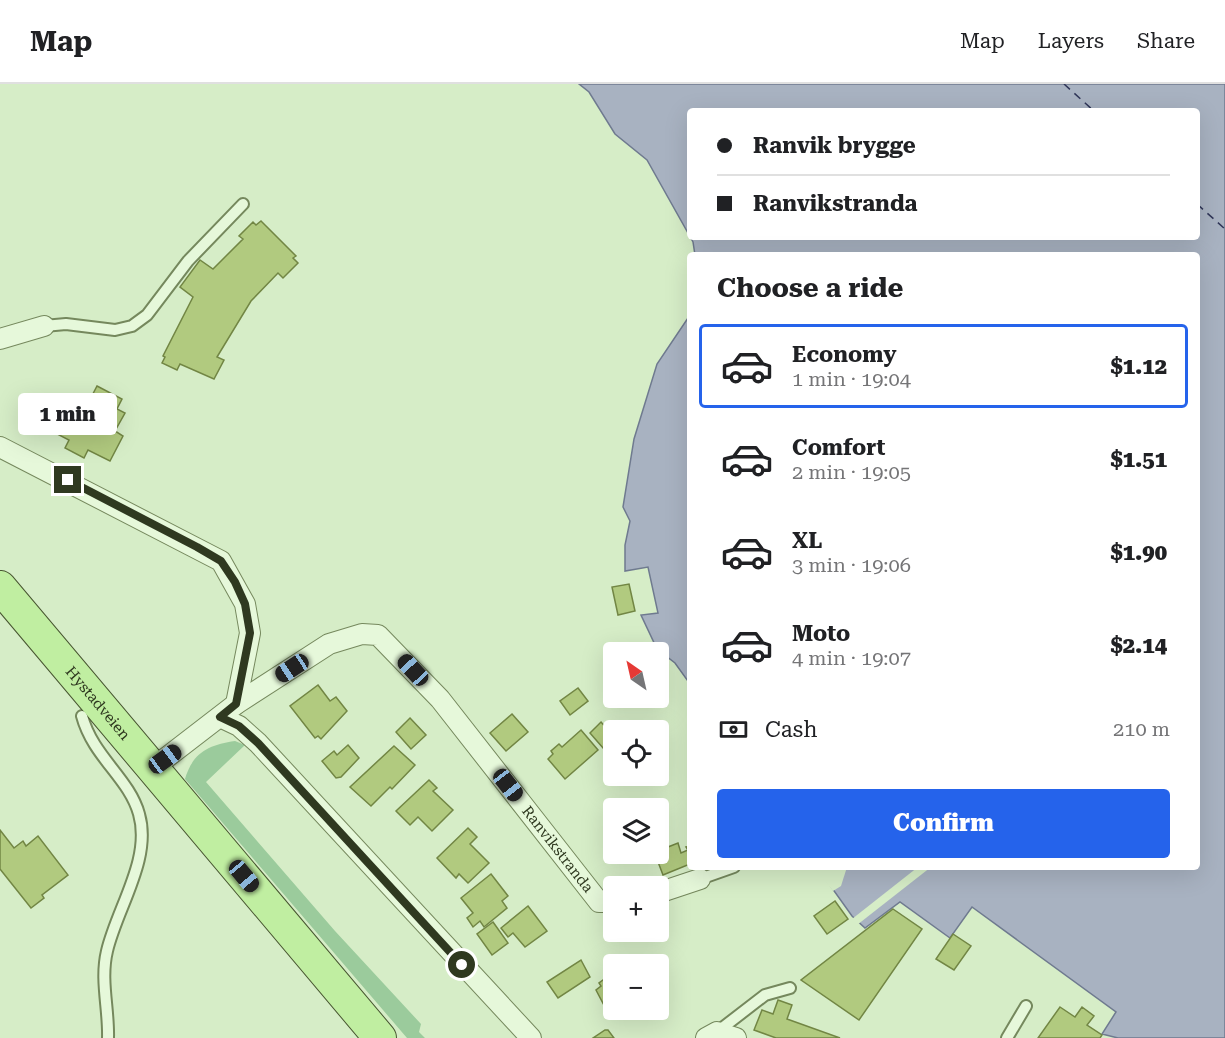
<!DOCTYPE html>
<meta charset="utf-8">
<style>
:root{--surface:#fff;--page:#f6f6f6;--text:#202124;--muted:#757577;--line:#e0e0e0;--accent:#2563eb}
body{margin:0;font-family:"Roboto Serif",serif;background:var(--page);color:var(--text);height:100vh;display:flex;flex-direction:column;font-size:22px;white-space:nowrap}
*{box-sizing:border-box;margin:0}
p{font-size:20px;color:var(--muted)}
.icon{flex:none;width:33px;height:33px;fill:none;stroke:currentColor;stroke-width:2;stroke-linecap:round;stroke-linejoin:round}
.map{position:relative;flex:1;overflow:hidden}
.side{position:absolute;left:687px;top:168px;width:513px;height:618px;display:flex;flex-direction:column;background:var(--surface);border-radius:6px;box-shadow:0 6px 24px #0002}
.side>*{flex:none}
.hud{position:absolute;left:687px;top:24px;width:513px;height:132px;border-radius:6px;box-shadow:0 6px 24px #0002;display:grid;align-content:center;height:132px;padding:0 30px;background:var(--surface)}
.needle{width:39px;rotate:326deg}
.tools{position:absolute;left:603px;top:558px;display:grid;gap:12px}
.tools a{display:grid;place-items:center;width:66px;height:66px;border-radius:6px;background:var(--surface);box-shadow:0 6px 24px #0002;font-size:30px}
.end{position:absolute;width:27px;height:27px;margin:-14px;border:8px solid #2f3920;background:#fff;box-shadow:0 0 0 3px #fff}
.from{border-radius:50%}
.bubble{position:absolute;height:42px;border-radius:6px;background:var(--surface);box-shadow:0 6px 24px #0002;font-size:20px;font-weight:800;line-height:42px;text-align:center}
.car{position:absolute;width:18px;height:36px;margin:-18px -9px;border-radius:8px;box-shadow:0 0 4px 2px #0007;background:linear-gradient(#222 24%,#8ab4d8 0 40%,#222 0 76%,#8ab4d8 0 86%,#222 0)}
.hud b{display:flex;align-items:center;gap:21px;height:57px;font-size:22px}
.hud b+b{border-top:2px solid var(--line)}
.hud i{width:15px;height:15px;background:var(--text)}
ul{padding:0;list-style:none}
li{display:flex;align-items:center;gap:18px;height:84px;margin:0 12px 9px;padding:0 18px;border:3px solid transparent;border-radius:6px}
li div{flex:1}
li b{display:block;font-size:22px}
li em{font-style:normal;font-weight:800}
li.selected{border-color:var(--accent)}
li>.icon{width:54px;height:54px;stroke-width:1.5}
h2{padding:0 30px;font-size:27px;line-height:72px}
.pay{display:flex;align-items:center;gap:15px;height:66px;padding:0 30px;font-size:22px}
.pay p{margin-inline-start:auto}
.button{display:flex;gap:12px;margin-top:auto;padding:12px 30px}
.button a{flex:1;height:69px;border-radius:6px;background:var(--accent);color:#fff;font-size:24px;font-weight:800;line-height:69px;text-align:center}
header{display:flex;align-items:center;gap:36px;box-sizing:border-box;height:84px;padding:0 30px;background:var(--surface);border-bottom:2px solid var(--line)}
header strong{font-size:28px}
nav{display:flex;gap:33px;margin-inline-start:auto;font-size:21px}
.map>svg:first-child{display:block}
.green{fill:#9bcb9c}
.water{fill:#a8b2c1;stroke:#6f7a8f;stroke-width:1.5;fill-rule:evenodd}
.pier{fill:#d6edc7}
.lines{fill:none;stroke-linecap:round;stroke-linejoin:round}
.ferry{stroke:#303658;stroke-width:1.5;stroke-dasharray:8 6;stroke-linecap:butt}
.building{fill:#b1ca7f;stroke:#728644;stroke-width:1.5}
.lane-casing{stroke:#75885d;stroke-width:14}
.street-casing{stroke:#75885d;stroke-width:22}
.primary-casing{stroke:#485631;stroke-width:34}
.lane{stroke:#e6f8da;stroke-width:10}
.street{stroke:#e6f8da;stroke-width:20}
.primary{stroke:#c0eea1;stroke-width:32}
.route{stroke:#2f3920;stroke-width:8}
.labels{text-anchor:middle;stroke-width:4.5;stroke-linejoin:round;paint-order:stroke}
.street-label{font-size:15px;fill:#2f3920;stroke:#e2f5d7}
</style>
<header>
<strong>Map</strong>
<nav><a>Map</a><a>Layers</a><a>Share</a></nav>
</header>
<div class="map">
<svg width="1225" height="954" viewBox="0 0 1225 954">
<rect width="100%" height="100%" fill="#d6edc7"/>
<path class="green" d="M235,657l10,4 -39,37 129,149 86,93 -2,8 6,6h-18l-222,-259c8,-27 24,-34 50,-38z"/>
<g class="water">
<path d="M579,0h646v954h-107l-16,-4 14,-22 -144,-105 -22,31 -50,-36 -35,26 -13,-12 -35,-49h380v-612h-502l-2,-13 -46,-82 -32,-26 -26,-42zM690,27h507v126h-507z"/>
<polygon points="690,231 690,600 675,579 657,565 641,531 658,529 648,483 625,487 625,461 630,437 623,423 634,355 657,280"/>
</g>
<g class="pier">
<polygon points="819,783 847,783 841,802 833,807 816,786"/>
<polygon points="918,783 931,783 857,841 852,835"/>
</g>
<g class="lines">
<g class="ferry">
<polyline points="1064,0 1094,27"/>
<polyline points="1197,120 1225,145"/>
</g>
</g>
<g class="building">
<polygon points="261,137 296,172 293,174 298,179 283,194 278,189 251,217 217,273 224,276 214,295 180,280 177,286 162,279 165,273 163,272 193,213 180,203 200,176 213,185 243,155 239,152 253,138 256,141"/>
<polygon points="97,302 122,315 117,325 125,329 115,347 123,352 110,377 88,366 84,374 65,364 69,356 34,338 47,312 82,331"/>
<polygon points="629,500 635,527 618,531 612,503"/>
<polygon points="318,601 330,617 336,613 347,627 321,655 318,652 315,654 290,622"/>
<polygon points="578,604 588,617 570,631 560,617"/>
<polygon points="512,630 528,648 506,667 490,649"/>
<polygon points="410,634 426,651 411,665 396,648"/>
<polygon points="601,638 614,653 603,664 590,649"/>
<polygon points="581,646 598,666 565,695 548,675 553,670 551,667 559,660 562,663"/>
<polygon points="348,661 359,674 341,693 336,694 322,677 334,667 337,671"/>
<polygon points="394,662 415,681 392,705 390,703 371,722 350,703"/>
<polygon points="429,696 437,704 433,707 453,726 432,747 418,733 410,741 396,727"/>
<polygon points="468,744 477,753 470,760 489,779 468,799 459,790 456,794 437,774"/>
<polygon points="0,746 14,764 23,757 26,762 38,752 68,791 42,811 44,814 31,824 0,785"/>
<polygon points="666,759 668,763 678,759 681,769 688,766 686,763 690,762 690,780 663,791 655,770 658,770 658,762"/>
<polygon points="491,790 508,812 502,817 507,824 484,843 480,837 473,843 467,834 473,829 461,814"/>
<polygon points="835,817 848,835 827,850 814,832"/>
<polygon points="528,822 547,847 525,863 513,849 508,853 501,844"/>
<polygon points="893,825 922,845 859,936 801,896"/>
<polygon points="493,838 508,859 492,871 477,850"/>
<polygon points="953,850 971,862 954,886 936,875"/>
<polygon points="581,876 590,893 558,914 547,898"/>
<polygon points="614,888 614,926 627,926 614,932 608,923 606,925 596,906 601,902 599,899"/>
<polygon points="778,916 792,921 787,935 840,954 776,954 754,946 762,926 773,930"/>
<polygon points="1060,923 1075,933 1082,923 1094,932 1087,941 1102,951 1100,954 1038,954"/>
<polygon points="605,946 608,946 614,954 593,954"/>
</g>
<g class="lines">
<g class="lane-casing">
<g id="lane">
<polyline points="44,242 66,240 115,246 132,242 147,231 188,177 243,120"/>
<path d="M82,632c11,41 47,62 57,98 13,45 -22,94 -32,137 -7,29 2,58 1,87"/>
<polyline points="700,795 734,783"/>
<polyline points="717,948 765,911 790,904"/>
<polyline points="1007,954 1026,922"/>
</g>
</g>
<g class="street-casing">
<g id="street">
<polyline points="0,255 44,242"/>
<polyline points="0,363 221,477 245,520 250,549 236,620"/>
<polyline points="220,633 239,642 258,659 531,954"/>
<path id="s1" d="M153,684l83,-64 93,-60 33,-10 16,1 62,64 159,203h15"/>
<polyline points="658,809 700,795"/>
<polyline points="706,954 717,948 736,954"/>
</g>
</g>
<g class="primary-casing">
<g id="primary">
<path id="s2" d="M0,503l380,451"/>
</g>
</g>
<use href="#lane" class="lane"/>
<use href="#street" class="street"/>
<use href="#primary" class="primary"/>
</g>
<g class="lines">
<polyline class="route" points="68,396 197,463 221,477 235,498 245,520 250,549 236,620 220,633 239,642 258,659 462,881"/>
</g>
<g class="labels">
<g class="street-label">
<text dy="5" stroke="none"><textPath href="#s2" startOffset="152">Hystadveien</textPath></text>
<text dy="5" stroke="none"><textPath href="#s1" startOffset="546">Ranvikstranda</textPath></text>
</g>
</g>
</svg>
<div class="tools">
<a><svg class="needle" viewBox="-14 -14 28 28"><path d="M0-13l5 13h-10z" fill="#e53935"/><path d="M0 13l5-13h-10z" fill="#757577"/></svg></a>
<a><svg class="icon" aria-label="locate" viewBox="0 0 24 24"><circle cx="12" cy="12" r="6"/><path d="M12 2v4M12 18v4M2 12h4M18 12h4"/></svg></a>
<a><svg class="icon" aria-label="layers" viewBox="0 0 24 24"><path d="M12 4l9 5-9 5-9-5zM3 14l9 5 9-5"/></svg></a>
<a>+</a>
<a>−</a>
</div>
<i class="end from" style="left:462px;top:881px"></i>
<i class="end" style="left:68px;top:396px"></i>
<div class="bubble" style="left:18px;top:309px;width:99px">1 min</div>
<i class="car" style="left:292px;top:584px;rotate:237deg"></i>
<i class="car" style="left:413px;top:586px;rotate:317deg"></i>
<i class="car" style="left:165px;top:675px;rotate:54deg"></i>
<i class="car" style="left:508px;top:701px;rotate:142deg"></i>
<i class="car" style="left:244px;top:792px;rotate:140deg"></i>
<div class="hud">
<b><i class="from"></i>Ranvik brygge</b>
<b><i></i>Ranvikstranda</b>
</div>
<section class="side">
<h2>Choose a ride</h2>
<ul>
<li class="selected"><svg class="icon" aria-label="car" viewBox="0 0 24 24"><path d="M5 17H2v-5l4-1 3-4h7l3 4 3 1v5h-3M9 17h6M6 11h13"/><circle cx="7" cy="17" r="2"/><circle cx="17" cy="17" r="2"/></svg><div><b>Economy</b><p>1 min · 19:04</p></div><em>$1.12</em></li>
<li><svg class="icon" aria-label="car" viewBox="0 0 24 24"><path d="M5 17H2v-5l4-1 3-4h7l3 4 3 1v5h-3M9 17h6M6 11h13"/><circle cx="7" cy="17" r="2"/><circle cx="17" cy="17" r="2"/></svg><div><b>Comfort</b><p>2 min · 19:05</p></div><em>$1.51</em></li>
<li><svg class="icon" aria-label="car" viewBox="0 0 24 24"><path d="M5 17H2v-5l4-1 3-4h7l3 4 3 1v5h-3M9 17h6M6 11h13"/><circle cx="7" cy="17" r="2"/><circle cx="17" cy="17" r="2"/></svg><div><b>XL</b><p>3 min · 19:06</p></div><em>$1.90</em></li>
<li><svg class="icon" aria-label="car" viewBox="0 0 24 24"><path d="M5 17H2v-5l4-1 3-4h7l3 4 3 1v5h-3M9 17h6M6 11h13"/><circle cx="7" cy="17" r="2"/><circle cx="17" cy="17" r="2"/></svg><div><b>Moto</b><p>4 min · 19:07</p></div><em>$2.14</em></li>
</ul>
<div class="pay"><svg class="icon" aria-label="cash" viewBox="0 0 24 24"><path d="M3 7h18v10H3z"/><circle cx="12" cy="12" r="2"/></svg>Cash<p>210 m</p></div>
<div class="button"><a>Confirm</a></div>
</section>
</div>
